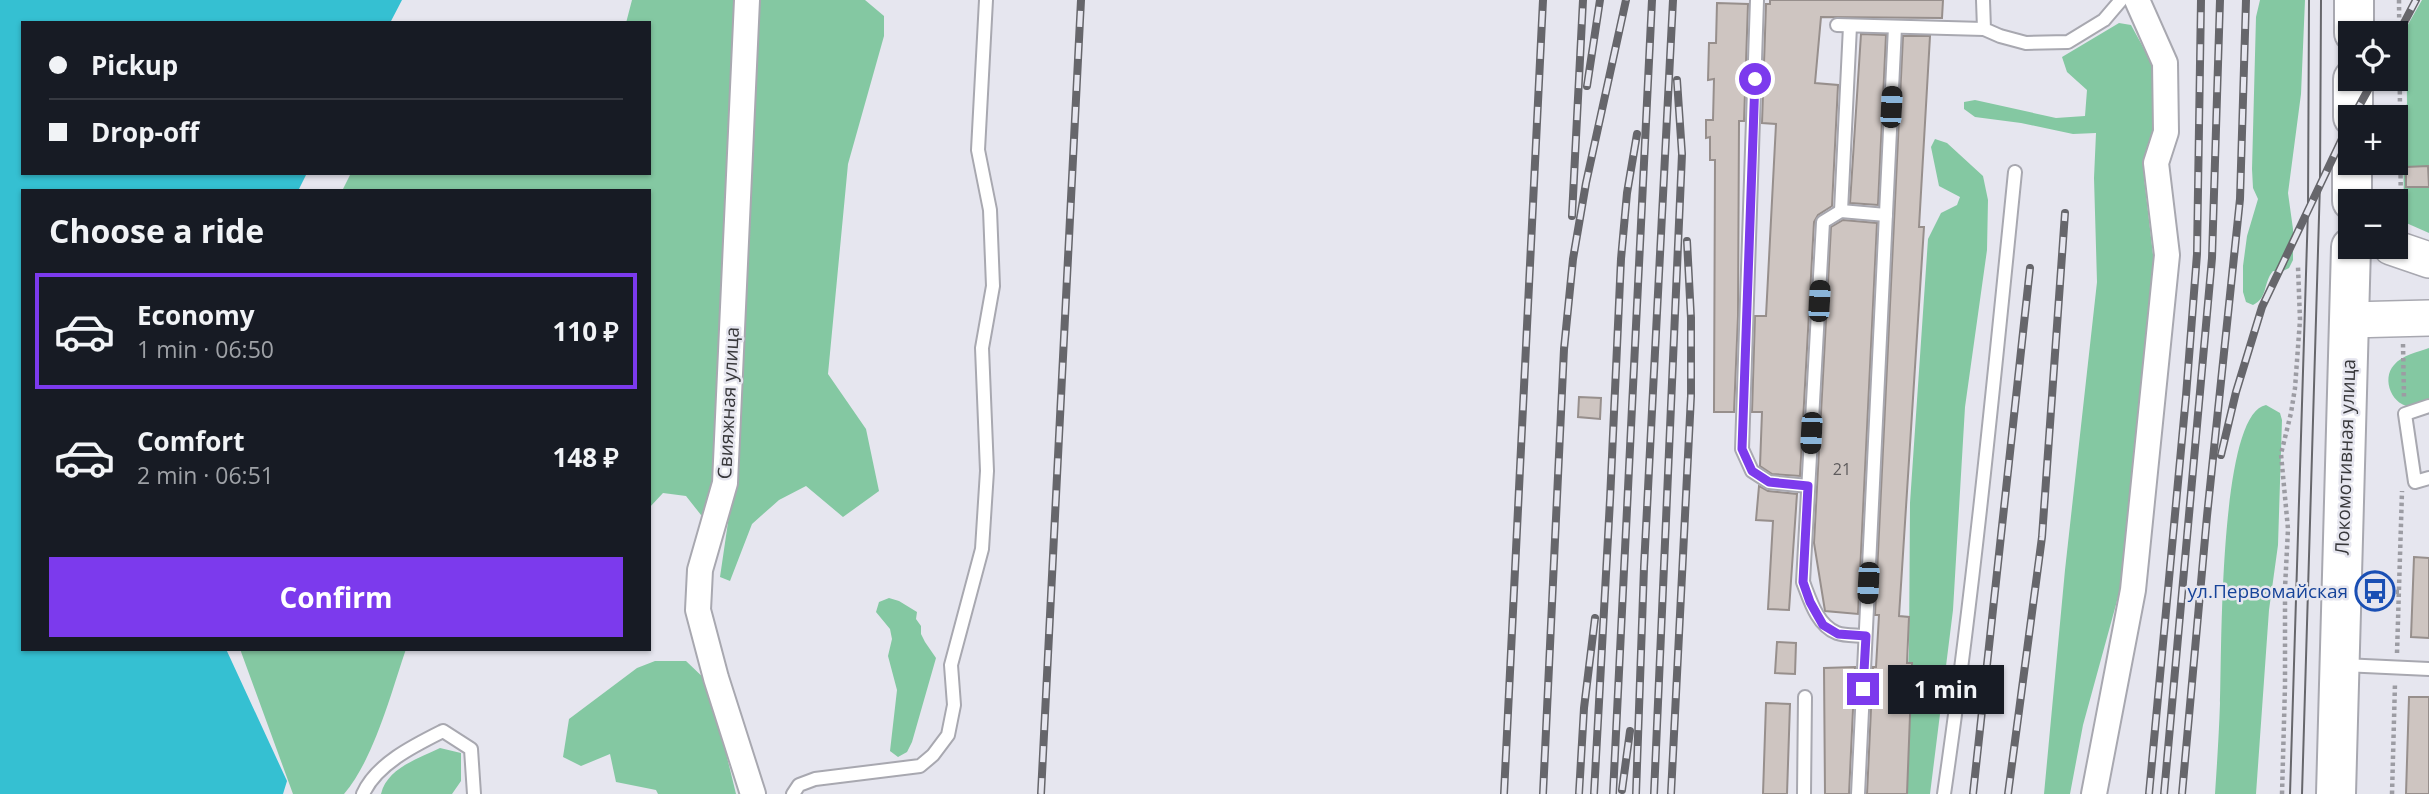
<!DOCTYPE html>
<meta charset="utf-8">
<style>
:root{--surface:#171b24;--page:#242831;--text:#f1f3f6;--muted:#9ea1a6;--line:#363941;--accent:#7c3aed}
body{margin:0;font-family:"Open Sans",sans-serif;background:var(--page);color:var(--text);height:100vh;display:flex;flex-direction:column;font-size:26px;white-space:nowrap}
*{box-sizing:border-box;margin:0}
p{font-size:23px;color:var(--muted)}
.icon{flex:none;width:38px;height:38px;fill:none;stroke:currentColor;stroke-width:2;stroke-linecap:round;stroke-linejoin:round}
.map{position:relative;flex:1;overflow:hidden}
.side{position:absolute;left:21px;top:189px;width:630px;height:462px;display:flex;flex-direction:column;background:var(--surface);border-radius:0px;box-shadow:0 2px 5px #0004}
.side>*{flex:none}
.guide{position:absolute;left:21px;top:21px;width:630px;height:154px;border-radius:0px;box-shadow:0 2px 5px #0004;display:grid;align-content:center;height:154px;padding:0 28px;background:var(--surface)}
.tools{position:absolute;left:2338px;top:21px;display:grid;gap:14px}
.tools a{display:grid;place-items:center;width:70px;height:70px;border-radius:0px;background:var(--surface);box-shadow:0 2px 5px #0004;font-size:35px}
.end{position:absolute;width:32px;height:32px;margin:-16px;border:9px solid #7c3aed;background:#fff;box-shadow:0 0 0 4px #fff}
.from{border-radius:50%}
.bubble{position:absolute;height:49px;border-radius:0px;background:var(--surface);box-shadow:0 2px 5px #0004;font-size:23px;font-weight:700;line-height:49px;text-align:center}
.car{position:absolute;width:21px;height:42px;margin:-21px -10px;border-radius:9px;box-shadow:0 0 5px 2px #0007;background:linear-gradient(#222 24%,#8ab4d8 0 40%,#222 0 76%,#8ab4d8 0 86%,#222 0)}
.guide b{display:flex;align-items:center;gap:24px;height:66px;font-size:26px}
.guide b+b{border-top:2px solid var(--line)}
.guide i{width:18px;height:18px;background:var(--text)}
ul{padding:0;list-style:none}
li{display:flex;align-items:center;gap:21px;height:116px;margin:0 14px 10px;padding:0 14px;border:4px solid transparent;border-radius:0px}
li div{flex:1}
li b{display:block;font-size:26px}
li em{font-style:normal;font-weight:700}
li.selected{border-color:var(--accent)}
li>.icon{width:63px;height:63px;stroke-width:1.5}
h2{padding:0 28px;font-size:32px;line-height:84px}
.action{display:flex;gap:14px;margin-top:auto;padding:14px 28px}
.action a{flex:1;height:80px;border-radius:0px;background:var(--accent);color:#fff;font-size:28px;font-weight:700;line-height:80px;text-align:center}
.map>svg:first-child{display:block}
.green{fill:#84c8a2}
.water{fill:#35c0d2}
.building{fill:#cec5c1;stroke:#978f8c;stroke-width:2}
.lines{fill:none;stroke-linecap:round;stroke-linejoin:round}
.lane-casing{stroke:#a8a8b0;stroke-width:16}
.street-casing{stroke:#a8a8b0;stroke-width:28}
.secondary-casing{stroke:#a8a8b0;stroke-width:38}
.primary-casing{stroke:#a8a8b0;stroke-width:42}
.path{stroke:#9c9ca3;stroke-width:4.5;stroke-dasharray:3.5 3.5;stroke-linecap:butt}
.lane{stroke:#fff;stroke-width:12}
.street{stroke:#fff;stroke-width:24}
.secondary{stroke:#fff;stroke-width:35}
.primary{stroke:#fff;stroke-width:38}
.tram{stroke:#66666b;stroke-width:2}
.rail-casing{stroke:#66666b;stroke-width:8}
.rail{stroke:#e6e6ef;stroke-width:5;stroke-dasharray:16;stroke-linecap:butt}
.route{stroke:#7c3aed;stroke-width:9}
.labels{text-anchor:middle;stroke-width:5;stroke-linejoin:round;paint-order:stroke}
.number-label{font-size:16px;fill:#5e5b5c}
.street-label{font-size:19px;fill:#38383b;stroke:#e6e6ef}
.transit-label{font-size:19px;fill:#164399;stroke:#e6e6ef;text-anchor:end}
</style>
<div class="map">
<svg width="2429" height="794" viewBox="0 0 2429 794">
<rect width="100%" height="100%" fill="#e6e6ef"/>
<g class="green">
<polygon points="632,0 741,0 715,512 701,515 686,496 663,493 649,508 649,191 342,191 351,173 649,173 649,23 626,23"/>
<polygon points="755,0 865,0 884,16 884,36 848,164 828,374 866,429 879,491 843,517 806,486 779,500 752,524 730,581 720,577 732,495"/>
<path d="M2260,0h45l-4,94 -13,99 5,36v31l-4,8 -6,3h-10c-10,12 -5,27 -20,34l-7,-3 -3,-10v-26l4,-30 11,-37 -5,-11 -1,-19 4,-152z"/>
<polygon points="2422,0 2429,0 2429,233 2404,222 2403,110 2407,104 2406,28"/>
<polygon points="2119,23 2131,25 2154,67 2155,125 2144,177 2154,263 2123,579 2083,725 2070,794 2044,794 2065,570 2097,282 2094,178 2096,133 2073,134 2021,123 1975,117 1964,109 1964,102 1975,100 2056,118 2085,116 2087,90 2067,72 2062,57"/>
<polygon points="1935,139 1947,143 1983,176 1988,200 1987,250 1965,407 1953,610 1930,794 1900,794 1909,651 1910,503 1928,239 1941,213 1957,205 1960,197 1939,186 1931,147"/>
<path d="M2429,348v54c-5,2 -12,5 -16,5 -21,0 -32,-28 -19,-42 8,-10 24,-13 35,-17z"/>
<path d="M2266,405l14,8 2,7 -4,125 -9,65 -13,184h-41c2,-30 4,-61 5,-91 2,-44 -2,-290 46,-298z"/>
<polygon points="889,598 899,601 917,612 916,619 921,626 921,634 925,642 936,658 912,742 907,752 898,757 890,751 897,690 888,656 892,639 890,629 876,612 879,602"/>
<path d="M240,649h166c-15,44 -32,110 -62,145h-51z"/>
<polygon points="655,661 686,661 709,683 736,794 658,794 656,790 616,782 610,754 581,766 563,757 569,719 637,668"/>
<path d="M440,748l21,5v28l-9,13h-71c6,-26 37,-35 59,-46z"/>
</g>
<polygon class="water" points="0,0 402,0 390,23 23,23 23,173 307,173 298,191 23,191 23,649 226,649 287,781 283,794 0,794"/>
<g class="building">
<polygon points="1770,0 1943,0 1942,18 1821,17 1815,83 1838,85 1832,206 1818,215 1814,222 1800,476 1772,474 1760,466 1762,412 1752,412 1755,316 1766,316 1776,124 1762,123 1766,4 1770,4"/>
<polygon points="1717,3 1748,4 1744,121 1739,121 1738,316 1734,412 1714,412 1715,160 1710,160 1710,137 1706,138 1706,120 1713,120 1714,79 1708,80 1709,43 1716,43"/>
<polygon points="1861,34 1886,35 1878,205 1850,203"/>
<polygon points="1903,36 1930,36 1919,227 1924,227 1899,616 1909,617 1907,663 1912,663 1907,794 1867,794 1873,667 1876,667 1879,615 1875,615"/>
<polygon points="2428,166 2429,187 2406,187 2406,167"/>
<polygon points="1843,220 1877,223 1858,614 1825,611 1814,543 1831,227"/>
<polygon points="1579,397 1601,398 1600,419 1578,417"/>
<polygon points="1759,486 1768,491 1797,494 1789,610 1768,609 1773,521 1756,520"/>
<polygon points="2414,557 2429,558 2429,638 2411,637"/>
<polygon points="1777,642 1796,643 1795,674 1775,673"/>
<polygon points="1855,667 1849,794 1825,794 1824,668"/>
<polygon points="2409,697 2429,697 2429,794 2406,794"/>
<polygon points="1766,703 1790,704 1787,794 1763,794"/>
</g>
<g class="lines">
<g class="lane-casing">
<g id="lane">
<polyline points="1757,0 1742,449 1752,471 1769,482 1808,486"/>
<polyline points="1983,0 1984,29 2000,36 2026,43 2068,42 2104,20 2121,0"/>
<polyline points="1837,25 1984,29"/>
<polyline points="1841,211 1850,26"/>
<polyline points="2429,406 2405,414 2415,482 2429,478"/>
<path d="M1865,636c-8,-1 -20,0 -28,-3 -20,-8 -27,-33 -34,-51l20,-360 18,-11 45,4"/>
<polyline points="2343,665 2429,669"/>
<path d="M363,794c13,-30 52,-49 80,-63l28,18 3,45"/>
<polyline points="793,794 799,785 815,779 920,766 933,755 948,735 954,705 951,665 982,549 987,471 982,348 993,286 990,210 978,150 986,0"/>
<polyline points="1804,794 1805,697"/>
<polyline points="1858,794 1895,27"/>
<path d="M1944,794c30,-207 50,-414 71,-622"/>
</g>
</g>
<g class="street-casing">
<g id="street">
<polyline points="747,0 725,483 700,570 698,610 716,678 753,794"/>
<polyline points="2094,794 2133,590 2167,255 2156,163 2166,132 2165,63 2137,0"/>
</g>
</g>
<g class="secondary-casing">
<g id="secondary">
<polyline points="2391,247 2429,260"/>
<polyline points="2349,320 2429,318"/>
</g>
</g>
<g class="primary-casing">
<g id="primary">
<polyline points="2354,33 2354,0"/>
<polyline points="2353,117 2353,79"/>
<polyline points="2352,201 2352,163"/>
<polyline points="2336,794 2351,247"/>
</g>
</g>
<g class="path">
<polyline points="2399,0 2401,223"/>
<polyline points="2403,344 2404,398"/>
<polyline points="2375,591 2399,592"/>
<polyline points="2397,653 2402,491"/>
<polyline points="2282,794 2285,686 2285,588 2288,529 2281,454 2291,413 2295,388 2300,320 2298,267"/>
<polyline points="2392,794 2395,683"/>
</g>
<use href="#lane" class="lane"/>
<use href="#street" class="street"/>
<use href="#secondary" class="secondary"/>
<use href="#primary" class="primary"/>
<g class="tram">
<polyline points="2290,794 2308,209 2309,0"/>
<polyline points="2302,794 2320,183 2321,0"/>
</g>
<g class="rail-casing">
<g id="rail">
<polyline points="2396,38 2416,0"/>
<polyline points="1587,86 1600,0"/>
<polyline points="2353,117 2374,79"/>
<polyline points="1572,216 1583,0"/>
<polyline points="2221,455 2236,392 2262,307 2350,122"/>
<polyline points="1622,790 1630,731"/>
<polyline points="1041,794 1081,0"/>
<polyline points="1504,794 1543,0"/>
<polyline points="1543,794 1564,349 1573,259 1586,183 1626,0"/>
<polyline points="1579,794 1584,708 1595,618"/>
<polyline points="1594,794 1610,500 1621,259 1627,193 1637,134"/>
<polyline points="1613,794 1652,0"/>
<polyline points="1636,794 1644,567 1673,0"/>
<polyline points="1654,794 1682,154 1677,80"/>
<polyline points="1671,794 1691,396 1691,318 1687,241"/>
<polyline points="1973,794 2030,268"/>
<polyline points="2008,794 2042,537 2065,213"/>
<polyline points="2149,794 2186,396 2197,254 2201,0"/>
<polyline points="2164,794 2212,258 2220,0"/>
<polyline points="2182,794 2207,516 2240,199 2246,0"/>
</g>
</g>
<use href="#rail" class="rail"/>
</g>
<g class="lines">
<polyline class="route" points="1755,79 1742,449 1752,471 1769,482 1808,486 1803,582 1810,602 1823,625 1838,634 1866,636 1863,689"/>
</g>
<defs>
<g id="bus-ring" transform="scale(2.0125)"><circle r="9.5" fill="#e6e6ef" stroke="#1a4fb4" stroke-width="1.5"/><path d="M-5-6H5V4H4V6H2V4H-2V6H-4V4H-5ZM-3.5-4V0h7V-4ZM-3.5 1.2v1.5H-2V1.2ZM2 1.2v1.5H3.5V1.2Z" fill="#1a4fb4"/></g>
</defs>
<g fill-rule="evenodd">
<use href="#bus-ring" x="2375" y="591"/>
</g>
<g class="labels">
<g class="number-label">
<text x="1842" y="475">21</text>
</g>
<g class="street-label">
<text transform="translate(728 403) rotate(-87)" y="7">Свияжная улица</text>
<text transform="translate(2345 457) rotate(-88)" y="7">Локомотивная улица</text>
</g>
<g class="transit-label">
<text x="2348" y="598">ул.Первомайская</text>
</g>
</g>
</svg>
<div class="tools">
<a><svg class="icon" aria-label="locate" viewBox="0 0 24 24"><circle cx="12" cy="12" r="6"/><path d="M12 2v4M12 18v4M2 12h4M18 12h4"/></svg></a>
<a>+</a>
<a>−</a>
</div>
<i class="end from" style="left:1755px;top:79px"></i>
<i class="end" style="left:1863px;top:689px"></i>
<div class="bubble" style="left:1888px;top:665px;width:116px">1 min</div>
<i class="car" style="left:1891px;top:107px;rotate:3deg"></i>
<i class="car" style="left:1819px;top:301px;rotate:3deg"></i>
<i class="car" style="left:1811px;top:433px;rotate:183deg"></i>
<i class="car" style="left:1868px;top:583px;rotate:183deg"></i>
<div class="guide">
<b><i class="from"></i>Pickup</b>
<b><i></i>Drop-off</b>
</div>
<section class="side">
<h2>Choose a ride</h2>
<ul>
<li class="selected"><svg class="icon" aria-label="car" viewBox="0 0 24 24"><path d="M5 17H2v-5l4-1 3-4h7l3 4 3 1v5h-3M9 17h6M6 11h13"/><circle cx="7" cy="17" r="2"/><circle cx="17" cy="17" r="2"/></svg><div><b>Economy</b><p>1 min · 06:50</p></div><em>110 ₽</em></li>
<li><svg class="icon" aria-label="car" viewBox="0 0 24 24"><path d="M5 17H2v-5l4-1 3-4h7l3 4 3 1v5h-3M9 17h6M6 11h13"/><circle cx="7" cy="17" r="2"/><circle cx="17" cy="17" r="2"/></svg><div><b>Comfort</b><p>2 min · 06:51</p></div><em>148 ₽</em></li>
</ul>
<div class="action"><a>Confirm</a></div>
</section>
</div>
